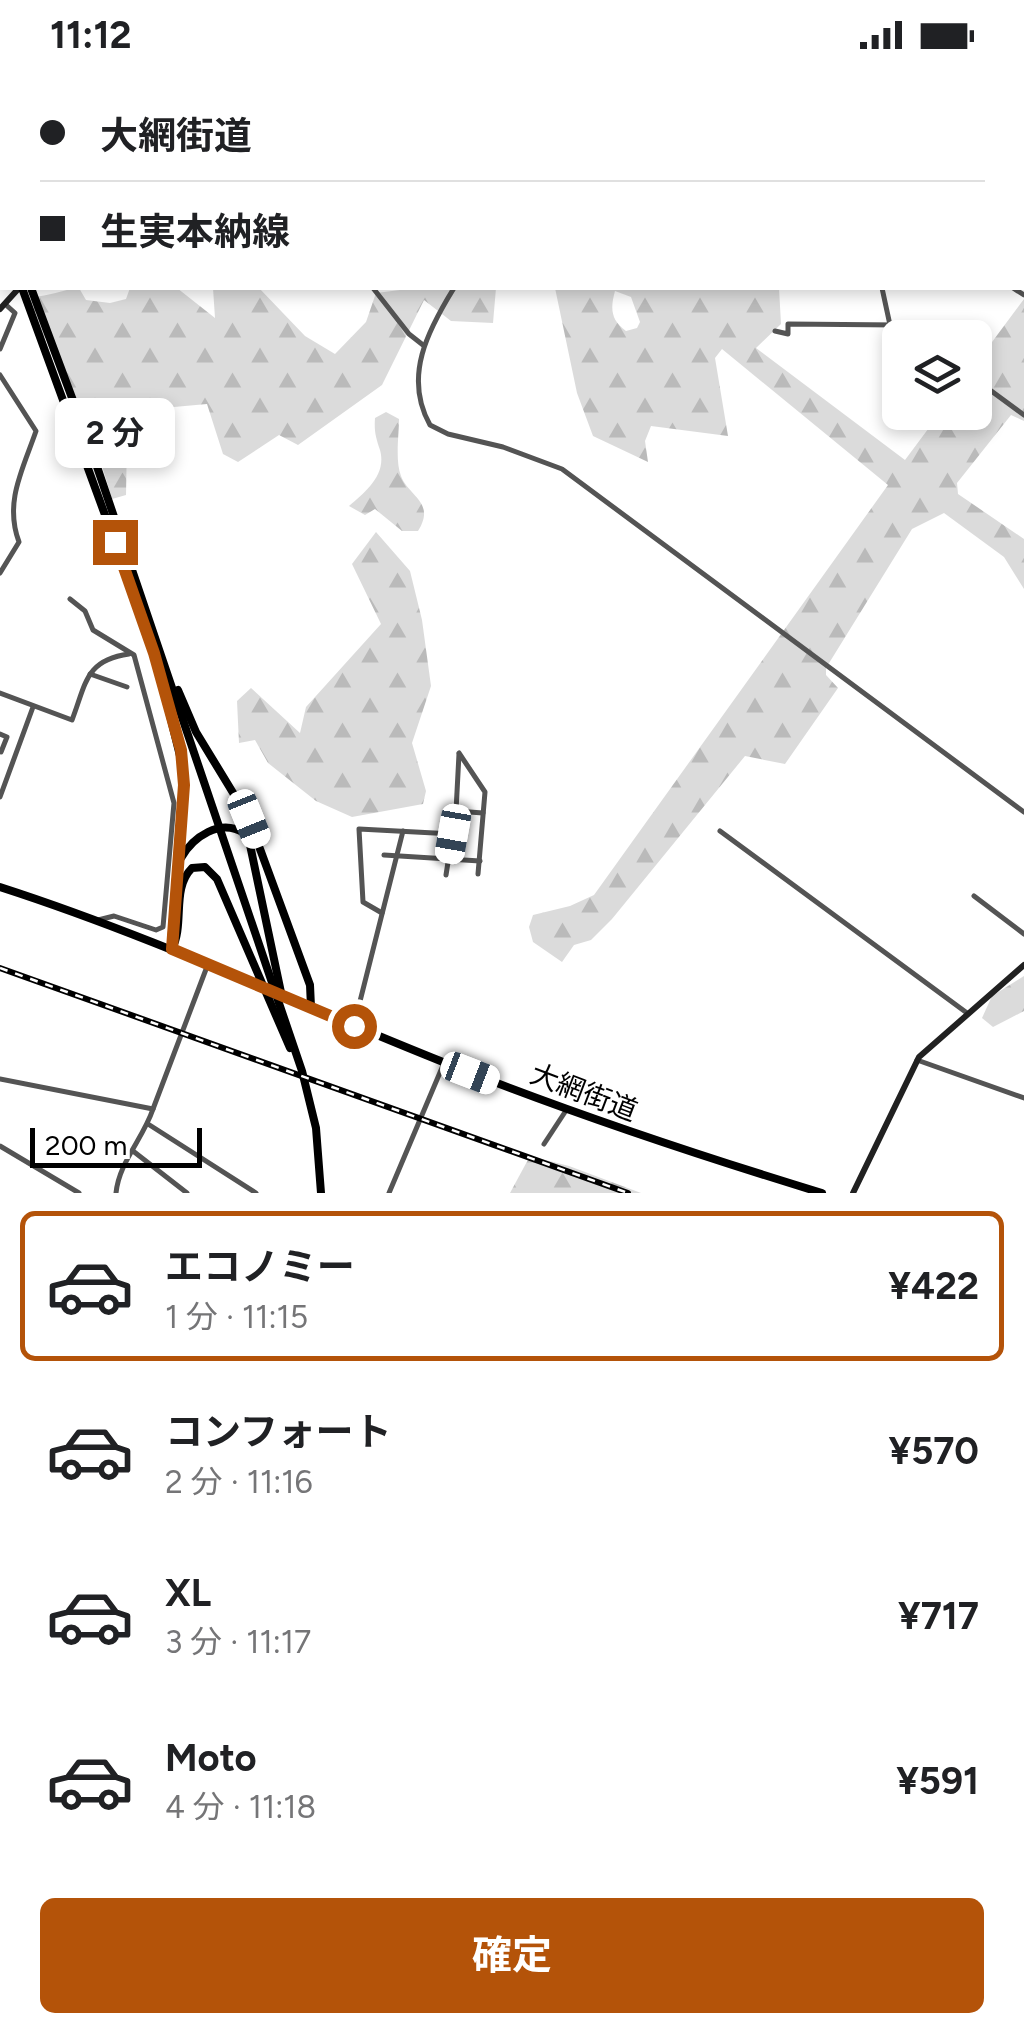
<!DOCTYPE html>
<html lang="ja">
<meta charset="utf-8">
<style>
:root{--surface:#fff;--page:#f2f2f2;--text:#202124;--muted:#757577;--line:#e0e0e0;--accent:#b45309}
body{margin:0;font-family:Figtree,"Noto Sans JP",sans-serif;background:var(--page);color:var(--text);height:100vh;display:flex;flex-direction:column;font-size:38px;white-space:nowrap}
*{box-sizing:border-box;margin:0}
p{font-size:32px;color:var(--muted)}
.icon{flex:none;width:55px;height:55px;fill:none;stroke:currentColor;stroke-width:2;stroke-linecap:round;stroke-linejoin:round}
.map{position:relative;height:1123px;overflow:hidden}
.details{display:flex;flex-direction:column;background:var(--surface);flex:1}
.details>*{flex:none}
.hud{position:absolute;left:0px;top:0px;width:1025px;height:220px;box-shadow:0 5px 15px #0003;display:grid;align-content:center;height:220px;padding:0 40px;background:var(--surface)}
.buttons{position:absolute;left:882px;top:250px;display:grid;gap:20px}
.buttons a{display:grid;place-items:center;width:110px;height:110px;border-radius:15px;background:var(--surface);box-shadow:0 5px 15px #0003;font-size:50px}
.scale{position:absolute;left:30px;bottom:25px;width:172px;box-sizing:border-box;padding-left:10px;border:5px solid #000;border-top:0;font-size:28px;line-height:35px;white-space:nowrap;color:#000;-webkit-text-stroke:8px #fff;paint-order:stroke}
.end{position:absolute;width:45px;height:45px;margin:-22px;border:12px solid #b45309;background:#fff;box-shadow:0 0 0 5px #fff}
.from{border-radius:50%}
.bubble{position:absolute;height:70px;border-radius:15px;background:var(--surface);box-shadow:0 5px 15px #0003;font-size:32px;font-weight:700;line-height:70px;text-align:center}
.car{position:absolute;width:30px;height:60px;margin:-30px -15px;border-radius:12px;box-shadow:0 0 8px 2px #0007;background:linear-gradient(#fff 24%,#345 0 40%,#fff 0 76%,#345 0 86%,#fff 0)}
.hud b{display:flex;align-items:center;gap:35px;height:95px;font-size:38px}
.hud b+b{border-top:2px solid var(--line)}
.hud i{width:25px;height:25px;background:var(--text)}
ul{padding:18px 0 0;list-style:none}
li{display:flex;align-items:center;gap:30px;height:150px;margin:0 20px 15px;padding:0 20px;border:5px solid transparent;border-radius:15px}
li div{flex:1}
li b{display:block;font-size:38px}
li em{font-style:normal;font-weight:700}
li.selected{border-color:var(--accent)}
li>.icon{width:90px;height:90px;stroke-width:1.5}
.action{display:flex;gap:20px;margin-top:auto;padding:20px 40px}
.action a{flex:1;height:115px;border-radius:15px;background:var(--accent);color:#fff;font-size:40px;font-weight:700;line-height:115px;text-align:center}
.status{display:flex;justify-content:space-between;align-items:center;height:70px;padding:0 50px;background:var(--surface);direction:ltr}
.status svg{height:28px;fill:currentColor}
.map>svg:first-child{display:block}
.forest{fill:url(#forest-firs);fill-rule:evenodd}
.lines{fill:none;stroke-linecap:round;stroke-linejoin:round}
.street{stroke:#545454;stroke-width:5}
.secondary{stroke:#212121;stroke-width:6}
.primary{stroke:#000;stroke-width:8}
.rail-casing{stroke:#000;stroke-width:6}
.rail{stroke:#fff;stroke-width:2.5;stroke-dasharray:8;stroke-linecap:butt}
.route{stroke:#b45309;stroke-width:12}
.labels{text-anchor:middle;stroke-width:8;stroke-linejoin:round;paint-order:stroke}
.street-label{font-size:28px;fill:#000;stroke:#fff}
</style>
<div class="status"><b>11:12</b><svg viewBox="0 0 49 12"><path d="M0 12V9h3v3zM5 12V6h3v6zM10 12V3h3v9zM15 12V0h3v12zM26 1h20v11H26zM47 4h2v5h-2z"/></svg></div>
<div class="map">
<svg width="1024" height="1123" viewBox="0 0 1024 1123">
<defs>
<pattern id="forest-firs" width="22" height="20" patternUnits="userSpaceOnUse" patternTransform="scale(2.5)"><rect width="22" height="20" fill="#dbdbdb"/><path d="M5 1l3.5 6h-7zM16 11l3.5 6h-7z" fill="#bababa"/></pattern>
</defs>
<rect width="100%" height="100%" fill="#fff"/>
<g class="forest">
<path d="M79,218l7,12 24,3 16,-4 4,-11h47l38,30 -2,-30h46l46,48 30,18 31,-32 10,-29 40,-5h80l-3,35 -42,-2 -27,-21 -42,85 -84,60 -19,-10 -41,27 -15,-8 -16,-50 -44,4 -20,23 -16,8 -1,56 -14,4 -12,-40 -44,-112 -18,-16 -10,-23 4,-11c17,-1 30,-7 47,-9z"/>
<path d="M555,218h224l2,36 -25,24 149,112 35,-47 35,-1v-47l49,-66v122l-13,-6 -54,68 1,11 66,45v50l-20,-32 -60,-44 -32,16 -86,139v7l12,13 -53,76 -40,-8 -133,163 -21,21 -17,5 -12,17 -29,-20 -4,-15 4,-12 37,-9 24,-11 294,-410 -166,-136 -7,9 13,78 -77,-10 -6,15 3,21 -55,-26 -16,-43zM615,221l16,6 9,25 -3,6 -11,3c-15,-11 -16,-22 -11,-40z"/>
<path d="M386,342l13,7c0,16 -4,42 2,57 8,21 35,26 17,55h-16l-27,-22 -10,6 -16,-9c16,-14 38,-31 31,-56 -4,-12 -6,-18 -5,-32z"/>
<polygon points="376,462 410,501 422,550 431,616 412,673 426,721 423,734 352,747 316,731 268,693 255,670 239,673 237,631 251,618 300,663 306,637 381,554 352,494"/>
<polygon points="1024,906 1024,941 993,957 982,948 992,926"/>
<polygon points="530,1086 569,1096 641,1123 510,1123"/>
</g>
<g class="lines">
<g class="street">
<polyline points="57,0 58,2"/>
<polyline points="274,0 274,2"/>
<polyline points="543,2 544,0"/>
<polyline points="934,2 935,0"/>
<polyline points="373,218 409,264 423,275"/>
<path d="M454,218c-26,42 -51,89 -24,137l18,9 55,13 59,22 462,343"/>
<polyline points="882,218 890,255"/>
<polyline points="1013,218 1024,225"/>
<polyline points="775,261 788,264 788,254 898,255 915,268"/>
<polyline points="0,279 15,243 5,234"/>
<path d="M0,305l36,56c-13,38 -32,71 -17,111l-19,31"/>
<polyline points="975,309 1024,345"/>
<polyline points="70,529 85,541 93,560 134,585 174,733 163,857 156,860 114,846 98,850"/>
<polyline points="90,604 127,617"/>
<path d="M0,623l72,27c14,-36 13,-60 57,-66"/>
<polyline points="0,664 7,667 1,682"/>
<polyline points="459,683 485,722 478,804"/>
<polyline points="0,727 33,637"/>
<polyline points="456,741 483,743"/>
<polyline points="720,761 967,943"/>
<polyline points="384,785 480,791"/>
<polyline points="446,805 456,741 459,684"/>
<polyline points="974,826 1024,864"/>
<polyline points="382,843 363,832 359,759 453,764"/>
<polyline points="354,955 403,761"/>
<polyline points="917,990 1024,1028"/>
<path d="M0,1009l153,30c-10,30 -34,53 -37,84"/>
<polyline points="153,1039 208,894"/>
<polyline points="148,1054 256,1123"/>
<polyline points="544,1074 567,1039"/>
<polyline points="0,1076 79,1123"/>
<polyline points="133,1081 187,1123"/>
<polyline points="389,1123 444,993"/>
</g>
<g class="secondary">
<polyline points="157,0 157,2"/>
<polyline points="841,2 847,0"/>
<polyline points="0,239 19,218"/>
<polyline points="853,1123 919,987 1024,895"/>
</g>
<g class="primary">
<polyline points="0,141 2,147"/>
<polyline points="0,162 2,168"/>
<polyline points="22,218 161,598"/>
<polyline points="31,218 90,376 302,1001 316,1058 321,1123"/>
<polyline points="158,597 184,702 171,874"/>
<polyline points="178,620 196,662 249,749 310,915 311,937"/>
<path d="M181,788c12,-21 39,-40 63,-25l6,12 32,152"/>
<path d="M0,817c152,49 295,116 443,175 125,50 251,92 379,131"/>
<path d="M172,879c13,-25 -1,-60 20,-81l13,-1 12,12 73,169"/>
</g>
<g class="rail-casing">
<polyline id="rail" points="0,898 628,1123"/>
</g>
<use href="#rail" class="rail"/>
</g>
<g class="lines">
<polyline class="route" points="115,472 154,583 181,680 184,715 172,879 354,956"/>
</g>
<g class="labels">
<g class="street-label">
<text transform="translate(584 1022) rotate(21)" y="10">大網街道</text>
</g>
</g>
</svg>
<div class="buttons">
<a><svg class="icon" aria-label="layers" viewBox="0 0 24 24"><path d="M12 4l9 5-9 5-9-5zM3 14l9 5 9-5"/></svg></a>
</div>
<div class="scale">200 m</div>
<i class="end from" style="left:354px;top:956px"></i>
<i class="end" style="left:115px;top:472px"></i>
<div class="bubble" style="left:55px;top:328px;width:120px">2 分</div>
<i class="car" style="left:249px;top:749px;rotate:158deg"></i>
<i class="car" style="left:453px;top:764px;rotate:190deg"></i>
<i class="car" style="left:470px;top:1003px;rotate:111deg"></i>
<div class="hud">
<b><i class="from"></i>大網街道</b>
<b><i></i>生実本納線</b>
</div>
</div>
<section class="details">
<ul>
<li class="selected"><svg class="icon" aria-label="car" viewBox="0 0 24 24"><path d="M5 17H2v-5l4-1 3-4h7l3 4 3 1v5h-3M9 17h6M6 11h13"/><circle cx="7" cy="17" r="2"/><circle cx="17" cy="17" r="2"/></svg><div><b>エコノミー</b><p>1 分 · 11:15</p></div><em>¥422</em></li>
<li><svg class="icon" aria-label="car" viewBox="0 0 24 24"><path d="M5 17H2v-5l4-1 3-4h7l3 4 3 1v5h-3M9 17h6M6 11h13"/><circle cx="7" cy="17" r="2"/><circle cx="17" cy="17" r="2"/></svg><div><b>コンフォート</b><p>2 分 · 11:16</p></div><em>¥570</em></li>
<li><svg class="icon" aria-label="car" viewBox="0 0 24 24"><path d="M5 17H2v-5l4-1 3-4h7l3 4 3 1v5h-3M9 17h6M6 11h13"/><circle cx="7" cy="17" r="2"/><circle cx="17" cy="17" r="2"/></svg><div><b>XL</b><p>3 分 · 11:17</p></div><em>¥717</em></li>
<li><svg class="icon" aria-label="car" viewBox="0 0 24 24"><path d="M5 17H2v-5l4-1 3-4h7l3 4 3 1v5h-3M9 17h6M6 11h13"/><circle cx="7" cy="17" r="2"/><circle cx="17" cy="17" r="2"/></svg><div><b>Moto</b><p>4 分 · 11:18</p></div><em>¥591</em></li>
</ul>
<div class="action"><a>確定</a></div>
</section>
